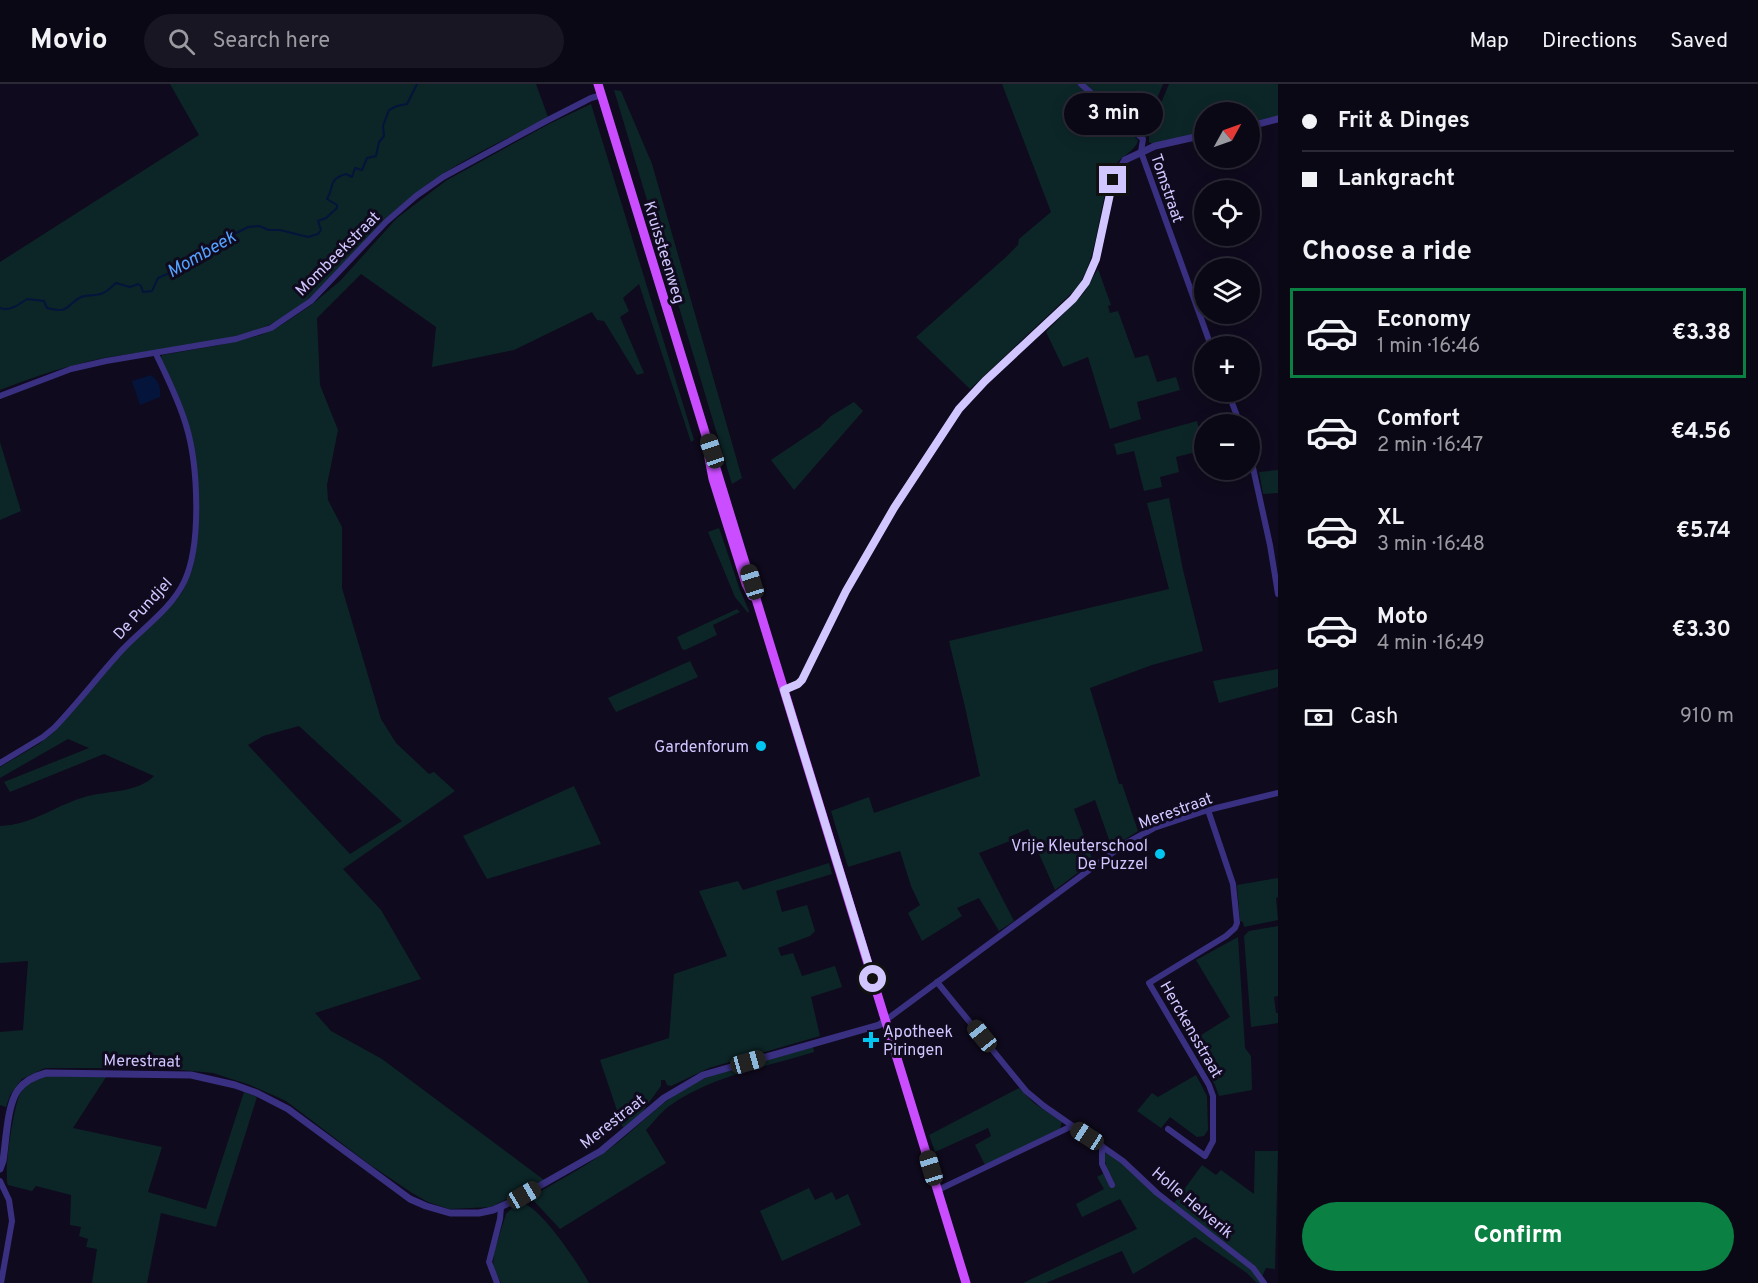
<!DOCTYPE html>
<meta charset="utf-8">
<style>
:root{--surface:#0b0816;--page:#191623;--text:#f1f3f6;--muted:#9a9aa1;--line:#2b2935;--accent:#0b8043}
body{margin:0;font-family:Overpass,sans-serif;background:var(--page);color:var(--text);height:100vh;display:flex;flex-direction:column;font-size:22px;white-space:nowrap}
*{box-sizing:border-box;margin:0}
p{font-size:20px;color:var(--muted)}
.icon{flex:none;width:33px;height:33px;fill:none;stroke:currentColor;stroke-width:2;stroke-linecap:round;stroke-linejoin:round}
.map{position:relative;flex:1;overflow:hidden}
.details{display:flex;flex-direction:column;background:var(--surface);width:480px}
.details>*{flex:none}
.guide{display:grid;align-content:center;height:132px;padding:0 24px;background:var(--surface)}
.needle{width:39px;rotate:50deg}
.tools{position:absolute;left:1194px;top:18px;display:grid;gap:12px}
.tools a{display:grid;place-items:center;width:66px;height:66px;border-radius:50%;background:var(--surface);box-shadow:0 3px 15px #0003,0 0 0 2px var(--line);font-size:30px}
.end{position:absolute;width:27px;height:27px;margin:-14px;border:8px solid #d1c6ff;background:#111;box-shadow:0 0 0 3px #111}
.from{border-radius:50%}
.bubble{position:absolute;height:42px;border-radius:21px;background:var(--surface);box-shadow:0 3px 15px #0003,0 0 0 2px var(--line);font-size:20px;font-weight:700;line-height:42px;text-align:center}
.car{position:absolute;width:18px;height:36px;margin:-18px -9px;border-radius:8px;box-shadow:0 0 4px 2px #0007;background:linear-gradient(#222 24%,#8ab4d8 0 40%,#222 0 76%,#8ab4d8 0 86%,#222 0)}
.guide b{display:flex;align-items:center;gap:21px;height:57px;font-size:22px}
.guide b+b{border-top:2px solid var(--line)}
.guide i{width:15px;height:15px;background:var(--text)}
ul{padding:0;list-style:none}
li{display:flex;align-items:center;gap:18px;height:90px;margin:0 12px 9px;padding:0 12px;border:3px solid transparent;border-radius:0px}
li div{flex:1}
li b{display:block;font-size:22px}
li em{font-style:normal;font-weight:700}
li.active{border-color:var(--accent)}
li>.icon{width:54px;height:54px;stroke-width:1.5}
h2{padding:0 24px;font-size:27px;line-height:72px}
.pay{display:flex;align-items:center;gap:15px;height:66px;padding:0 24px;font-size:22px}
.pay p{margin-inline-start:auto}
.button{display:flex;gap:12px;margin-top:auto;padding:12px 24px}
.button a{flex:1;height:69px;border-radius:36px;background:var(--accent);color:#fff;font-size:24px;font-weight:700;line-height:69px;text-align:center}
header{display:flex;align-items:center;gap:36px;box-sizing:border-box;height:84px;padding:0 30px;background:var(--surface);border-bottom:2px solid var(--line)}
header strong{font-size:28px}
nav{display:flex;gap:33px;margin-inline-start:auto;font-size:21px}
.search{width:420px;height:54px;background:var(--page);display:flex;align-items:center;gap:15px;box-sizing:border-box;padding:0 21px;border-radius:33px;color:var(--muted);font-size:22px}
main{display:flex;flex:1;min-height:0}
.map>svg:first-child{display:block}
.green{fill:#0c2628;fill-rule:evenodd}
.water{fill:#04143b}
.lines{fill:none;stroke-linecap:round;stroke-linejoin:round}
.stream{stroke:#04143b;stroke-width:2}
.minor{stroke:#393081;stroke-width:6}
.tertiary{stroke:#393081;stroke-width:7}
.primary{stroke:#ca4dff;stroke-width:9}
.route{stroke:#d1c6ff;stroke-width:8}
.poi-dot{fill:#00c6f1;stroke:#0f0a1d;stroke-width:2}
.labels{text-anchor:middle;stroke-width:6;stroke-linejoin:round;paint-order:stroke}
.street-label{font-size:16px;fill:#d1c6ff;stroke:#0f0a1d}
.poi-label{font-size:16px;fill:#d1c6ff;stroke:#0f0a1d;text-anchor:end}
.water-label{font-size:18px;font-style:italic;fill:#54a2ff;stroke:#0f0a1d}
</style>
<header>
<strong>Movio</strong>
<div class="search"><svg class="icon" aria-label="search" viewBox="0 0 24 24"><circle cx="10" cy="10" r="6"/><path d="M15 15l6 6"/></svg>Search here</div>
<nav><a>Map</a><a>Directions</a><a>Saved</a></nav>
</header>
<main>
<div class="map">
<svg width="1278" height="1199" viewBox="0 0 1278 1199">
<rect width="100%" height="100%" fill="#0f0a1d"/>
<g class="green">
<path d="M170,0h366l12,33c-44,24 -101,48 -137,81 -45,40 -88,101 -142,127 -44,20 -116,24 -165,33 -35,7 -71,19 -104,32v-128l199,-127z"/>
<path d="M1002,0h77l59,56c-2,12 -20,16 -26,31 -15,38 -12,82 -35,117l-107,101 -54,-52 90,-80 12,-12 1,-6 32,-27z"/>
<polygon points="1084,0 1163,0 1144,46 1135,44"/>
<polygon points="1169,0 1278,0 1278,32 1250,38 1250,28 1204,28 1204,49 1152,60 1149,58 1149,48"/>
<polygon points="614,6 621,7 652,80 742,394 732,400"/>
<path d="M591,20l103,336 -3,2 -52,-158 -16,14 6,13 -9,6 24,56 -7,2 -33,-54 -7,-1 -5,-8 -78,38 -82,17 4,-40 -75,-53 -44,44 3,67 18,45 -11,55 1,15 14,27v61l39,131 15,24 33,31 5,-2 21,19 -112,78 38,41 40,69 -106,34 16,18 51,28 162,121 -53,27 -42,2 -21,-7 -16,-9 -43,-29 -83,-63 -36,-16 -37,-12 -53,-5h-115l-23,11 -12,16 -4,12 -6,-2v-73l23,-2 5,-69 -28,2v-137c33,-1 57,-22 88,-30 21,-5 51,-4 66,-20l-50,-22 -94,38 -6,-10 85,-34 -21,-9 -68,39v-11l39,-23 15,-12 77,-89 45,-43 7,-9 10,-24 3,-17 -1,-90 -34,-102 1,-3 58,-10 41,-10 22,-11 27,-18 30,-25 57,-63 50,-38 102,-56zM299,642l103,95 -52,33 -102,-109 15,-9z"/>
<polygon points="1098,185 1111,221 1108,222 1110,229 1118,227 1135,274 1148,271 1157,298 1176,293 1180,306 1137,318 1141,335 1110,345 1088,273 1063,283 1046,248 1084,209"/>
<polygon points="854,318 863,327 794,406 771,376 820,343 831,332"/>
<polygon points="1197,337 1204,366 1176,373 1179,388 1160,393 1162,403 1144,407 1134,367 1117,371 1114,360"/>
<polygon points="0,358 21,427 0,436"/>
<polygon points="1278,386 1278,409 1263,410 1259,388"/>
<polygon points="1169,414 1183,486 1203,567 1152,581 1090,604 1119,700 1122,700 1138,747 1112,764 1095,716 1074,725 1093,777 1055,806 1028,745 1009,753 1010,757 979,769 1014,837 999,847 979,814 957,824 962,832 922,857 908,829 920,821 911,802 900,767 848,783 831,727 869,713 874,729 980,692 965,623 949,557 1169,505 1147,419"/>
<polygon points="719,444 740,506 749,527 748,529 735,513 708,448"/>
<polygon points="737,525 740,528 713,541 717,551 685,566 682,565 677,553"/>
<polygon points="690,577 698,593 616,628 608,614"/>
<polygon points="1278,585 1278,603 1219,619 1213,597"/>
<polygon points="574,702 601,760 487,795 463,752"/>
<polygon points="829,779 832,790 776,807 782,828 807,821 815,847 810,852 778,864 781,872 793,869 802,892 835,882 842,903 811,913 820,952 709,984 671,1002 667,1001 665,996 661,996 661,1002 642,1028 623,1044 600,976 669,954 674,890 727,872 699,807 738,797 743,806"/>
<polygon points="1278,794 1278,813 1276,814 1278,836 1244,843 1243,838 1240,837 1237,801"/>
<polygon points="1278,842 1278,912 1274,913 1276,929 1278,929 1278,939 1251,943 1244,852 1249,847"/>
<polygon points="1238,853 1245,964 1251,972 1252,1006 1219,1012 1215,1001 1190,958 1230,933 1196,876"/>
<path d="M813,963l1,5c-48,15 -104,24 -146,55 -8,6 -15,16 -22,23l20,33 -106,66 -26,-28v-6c28,-16 56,-31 82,-51 25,-20 47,-44 75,-59 32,-18 85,-28 122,-38z"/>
<path d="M49,991l57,2 -33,51 89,19 -14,45 58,17 38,-117 13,5 -41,130 -55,-14 -14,70h-55l5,-34 -11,-2 2,-8 -9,-3 2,-9 -11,-2 1,-30 -35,-9 -4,5 -24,-6c-5,-11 6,-83 13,-93 7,-11 17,-13 28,-17z"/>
<polygon points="1196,991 1207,1012 1208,1046 1204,1052 1197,1053 1170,1033 1161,1044 1137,1027 1152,1009 1158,1013"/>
<polygon points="1019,1004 1034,1019 1062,1038 1060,1045 985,1081 975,1061 991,1052 988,1044 935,1068 929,1051"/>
<polygon points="1106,1066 1172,1122 1202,1081 1216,1091 1221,1086 1254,1110 1255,1067 1278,1067 1275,1185 1266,1184 1260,1197 1261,1199 1257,1199 1247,1189 1195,1153 1133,1190 1122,1167 1046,1199 1023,1199 1137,1145 1120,1115 1082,1133 1076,1120 1104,1105 1097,1093 1108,1087 1104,1074"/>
<polygon points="809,1104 815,1116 832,1108 836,1116 848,1110 861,1141 782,1177 760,1127"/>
<path d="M522,1119c19,4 57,62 67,80h-88l-8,-15 1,-16 12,-38 9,-9z"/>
</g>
<path class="water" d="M151,291c8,6 10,12 9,22l-20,8 -8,-24z"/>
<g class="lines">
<path class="stream" d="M0,224c10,4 19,-4 27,-9l17,2 3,7c24,6 18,-3 34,-11 5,-2 9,-1 14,-2 9,0 15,-7 21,-12l14,4 8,-3 3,2 2,6 9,-1 6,-13 33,-14 6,-11 7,-4 8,-1 11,-8 25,-13 11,-1 10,4h11l28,7 10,-3 3,-4 -3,-9 8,-3 11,-10v-3l-10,-6c8,-13 0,-19 19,-25l6,3 3,-9 7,2 5,-12 9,-2 3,-14 5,-6 -1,-10 6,-16 8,-4 10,-2 10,-20"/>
<g class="minor">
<polyline points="1081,0 1143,55 1141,68 1211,262"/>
<polyline points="1228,308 1240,340"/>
<polyline points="0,312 71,285 106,277 236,255 271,244 311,217 386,138 416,112 443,93 546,37 591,14 602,11"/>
<polyline points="1250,370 1270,461 1278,510"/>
<path d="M0,679l43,-26 11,-9c24,-25 45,-53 69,-79 20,-21 48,-40 61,-67 18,-37 14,-118 2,-157 -7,-24 -19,-48 -30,-71"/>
<polyline points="937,898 1026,1007 1044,1022 1123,1077 1157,1109 1253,1184 1264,1199"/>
<polyline points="886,936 1123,761 1154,744 1208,726 1278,709"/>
<polyline points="1168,1045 1205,1072 1213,1057 1213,1012 1209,1001 1149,899 1226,852 1235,844 1237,839 1233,800 1208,726"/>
<polyline points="1102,1062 1102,1080 1112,1101"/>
<polyline points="0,1097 9,1116 12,1137 1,1199"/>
<polyline points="938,1106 1072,1042"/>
<polyline points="497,1199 489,1178 500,1135 501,1123"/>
</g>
<g class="tertiary">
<polyline points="1250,42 1278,35"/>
<polyline points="784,606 798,600 802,596 846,507 894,424 959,325 985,297 1073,215 1086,198 1096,175 1113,96 1125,76 1155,62 1204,51"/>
<path d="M0,1085l3,-8c3,-19 4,-56 15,-71 7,-10 17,-14 28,-17l145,2 44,10 22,8 31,16 122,90 16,7 24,7h29l14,-3 20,-9 88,-50 63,-53 39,-23 176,-50 7,-5"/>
</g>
<g class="primary">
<path d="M598,0c124,399 246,799 368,1199"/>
<polyline points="709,374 713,395 746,500 752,512"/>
</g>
</g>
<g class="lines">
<polyline class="route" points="873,895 784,606 798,600 802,596 846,507 894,424 959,325 985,297 1073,215 1086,198 1096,175 1113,96"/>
</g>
<g class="poi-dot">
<circle cx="761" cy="662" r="6"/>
<circle cx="1160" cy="770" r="6"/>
<path d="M868 947h6v6h6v6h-6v6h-6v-6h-6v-6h6z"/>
</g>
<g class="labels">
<g class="street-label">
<text transform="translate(1168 104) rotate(71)" y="6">Tomstraat</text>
<text transform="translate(665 168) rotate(73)" y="6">Kruissteenweg</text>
<text transform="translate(337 169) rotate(-45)" y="6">Mombeekstraat</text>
<text transform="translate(142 524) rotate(-47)" y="6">De Pundjel</text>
<text transform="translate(1175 726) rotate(-20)" y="6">Merestraat</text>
<text transform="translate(1192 945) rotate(60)" y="6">Herckensstraat</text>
<text transform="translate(142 976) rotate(1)" y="6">Merestraat</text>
<text transform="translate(612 1037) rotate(-38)" y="6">Merestraat</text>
<text transform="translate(1193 1118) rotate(40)" y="6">Holle Helverik</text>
</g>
<g class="poi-label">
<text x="749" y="668">Gardenforum</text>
<text x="1148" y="767">Vrije Kleuterschool<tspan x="1148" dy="18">De Puzzel</tspan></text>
<text x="883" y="953" text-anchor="start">Apotheek<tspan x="883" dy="18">Piringen</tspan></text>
</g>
<g class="water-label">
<text transform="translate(201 170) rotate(-30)" y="6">Mombeek</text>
</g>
</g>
</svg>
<div class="tools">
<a><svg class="needle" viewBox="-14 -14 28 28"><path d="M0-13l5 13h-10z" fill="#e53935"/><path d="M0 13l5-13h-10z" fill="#9a9aa1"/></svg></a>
<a><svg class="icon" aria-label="locate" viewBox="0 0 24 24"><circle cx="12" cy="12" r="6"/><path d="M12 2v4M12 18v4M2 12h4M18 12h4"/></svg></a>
<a><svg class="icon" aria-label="layers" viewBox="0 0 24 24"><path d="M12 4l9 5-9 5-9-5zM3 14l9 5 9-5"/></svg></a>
<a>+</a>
<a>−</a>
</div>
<i class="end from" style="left:873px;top:895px"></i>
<i class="end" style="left:1113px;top:96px"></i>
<div class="bubble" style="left:1064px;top:9px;width:99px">3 min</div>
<i class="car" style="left:712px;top:367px;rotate:341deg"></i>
<i class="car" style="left:752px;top:498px;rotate:343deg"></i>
<i class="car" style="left:982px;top:952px;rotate:321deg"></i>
<i class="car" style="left:748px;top:978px;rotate:74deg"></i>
<i class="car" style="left:1087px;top:1052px;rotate:303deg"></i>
<i class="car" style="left:931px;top:1084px;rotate:343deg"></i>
<i class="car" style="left:524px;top:1111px;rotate:60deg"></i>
</div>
<section class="details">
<div class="guide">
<b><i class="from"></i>Frit &amp; Dinges</b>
<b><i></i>Lankgracht</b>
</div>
<h2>Choose a ride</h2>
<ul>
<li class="active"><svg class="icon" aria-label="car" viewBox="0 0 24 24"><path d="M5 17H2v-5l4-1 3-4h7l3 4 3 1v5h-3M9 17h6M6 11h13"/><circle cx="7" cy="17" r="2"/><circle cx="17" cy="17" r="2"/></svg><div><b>Economy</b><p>1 min · 16:46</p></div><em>€3.38</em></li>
<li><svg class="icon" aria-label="car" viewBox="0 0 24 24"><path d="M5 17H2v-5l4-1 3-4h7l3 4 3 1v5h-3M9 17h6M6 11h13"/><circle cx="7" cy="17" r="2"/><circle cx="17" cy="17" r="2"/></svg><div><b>Comfort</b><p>2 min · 16:47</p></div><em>€4.56</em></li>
<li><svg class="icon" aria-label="car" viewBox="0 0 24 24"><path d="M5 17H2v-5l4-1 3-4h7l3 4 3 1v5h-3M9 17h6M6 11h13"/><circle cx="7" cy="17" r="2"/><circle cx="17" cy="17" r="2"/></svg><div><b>XL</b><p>3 min · 16:48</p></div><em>€5.74</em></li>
<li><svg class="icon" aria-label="car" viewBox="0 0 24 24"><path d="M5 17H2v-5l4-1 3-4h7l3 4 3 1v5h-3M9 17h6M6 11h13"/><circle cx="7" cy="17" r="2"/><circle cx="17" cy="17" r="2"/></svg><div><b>Moto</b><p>4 min · 16:49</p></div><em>€3.30</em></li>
</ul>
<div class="pay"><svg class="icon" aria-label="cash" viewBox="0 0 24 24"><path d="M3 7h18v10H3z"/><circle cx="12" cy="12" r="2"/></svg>Cash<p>910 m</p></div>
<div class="button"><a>Confirm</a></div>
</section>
</main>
